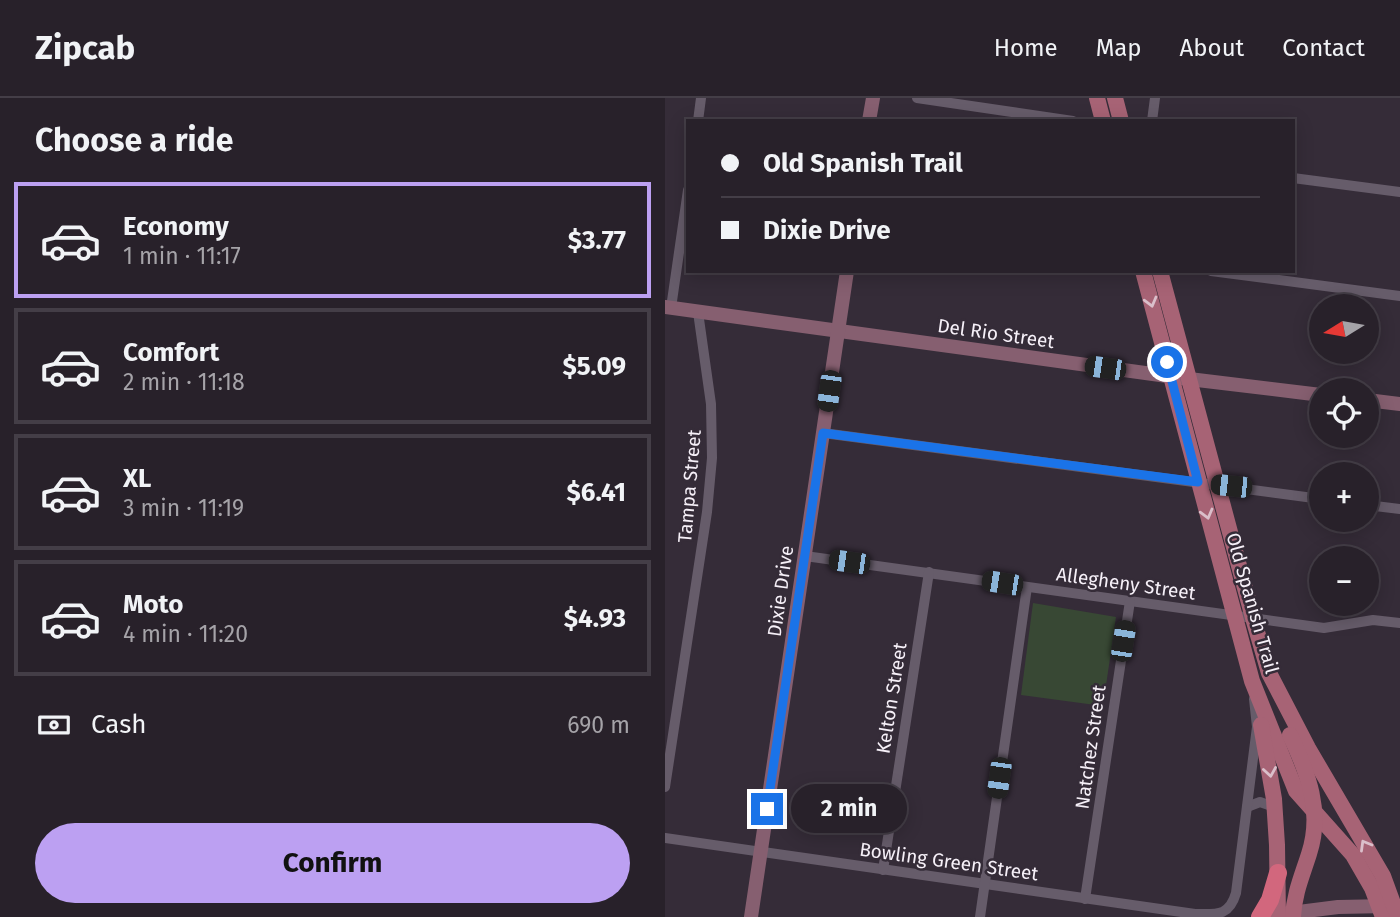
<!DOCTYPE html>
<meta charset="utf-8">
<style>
:root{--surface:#28212a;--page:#302932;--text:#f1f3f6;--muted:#a5a3a8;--line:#443e47;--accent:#bca0f2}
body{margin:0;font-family:"Fira Sans",sans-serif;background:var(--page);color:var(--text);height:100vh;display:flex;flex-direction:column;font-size:26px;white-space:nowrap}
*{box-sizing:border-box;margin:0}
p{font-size:23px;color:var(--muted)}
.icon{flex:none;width:38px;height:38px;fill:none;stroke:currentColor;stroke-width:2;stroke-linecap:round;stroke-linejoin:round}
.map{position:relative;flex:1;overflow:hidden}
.side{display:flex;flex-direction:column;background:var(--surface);width:665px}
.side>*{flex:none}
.guide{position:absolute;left:21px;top:21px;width:609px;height:154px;border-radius:0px;box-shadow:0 4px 18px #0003,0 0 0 2px var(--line);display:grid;align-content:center;height:154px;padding:0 35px;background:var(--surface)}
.needle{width:46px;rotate:259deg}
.fabs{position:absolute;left:644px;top:196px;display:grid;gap:14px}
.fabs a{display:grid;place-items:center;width:70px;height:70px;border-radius:50%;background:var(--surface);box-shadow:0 4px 18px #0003,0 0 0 2px var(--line);font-size:35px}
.end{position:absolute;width:32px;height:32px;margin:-16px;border:9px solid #1a73e8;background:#fff;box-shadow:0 0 0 4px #fff}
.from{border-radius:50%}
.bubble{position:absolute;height:49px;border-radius:24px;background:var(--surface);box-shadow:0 4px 18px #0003,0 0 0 2px var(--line);font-size:23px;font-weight:700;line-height:49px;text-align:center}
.car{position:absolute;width:21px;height:42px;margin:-21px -10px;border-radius:9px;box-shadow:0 0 5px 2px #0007;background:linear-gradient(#222 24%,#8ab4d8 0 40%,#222 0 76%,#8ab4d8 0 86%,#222 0)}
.guide b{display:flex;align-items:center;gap:24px;height:66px;font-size:26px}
.guide b+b{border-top:2px solid var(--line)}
.guide i{width:18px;height:18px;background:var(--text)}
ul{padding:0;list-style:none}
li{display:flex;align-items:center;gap:21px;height:116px;margin:0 14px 10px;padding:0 21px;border:4px solid var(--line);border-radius:0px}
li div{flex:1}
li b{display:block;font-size:26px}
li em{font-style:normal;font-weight:700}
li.current{border-color:var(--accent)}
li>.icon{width:63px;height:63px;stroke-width:1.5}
h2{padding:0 35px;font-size:32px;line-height:84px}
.pay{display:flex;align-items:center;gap:18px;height:77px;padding:0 35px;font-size:26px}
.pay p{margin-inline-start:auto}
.cta{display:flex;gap:14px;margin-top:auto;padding:14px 35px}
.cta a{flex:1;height:80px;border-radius:42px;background:var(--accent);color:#111;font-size:28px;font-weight:700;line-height:80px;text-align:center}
header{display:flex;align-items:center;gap:42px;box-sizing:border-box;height:98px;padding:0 35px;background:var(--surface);border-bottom:2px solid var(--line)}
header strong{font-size:33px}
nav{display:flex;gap:38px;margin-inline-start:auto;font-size:24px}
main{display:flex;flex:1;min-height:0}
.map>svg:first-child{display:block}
.green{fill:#384834}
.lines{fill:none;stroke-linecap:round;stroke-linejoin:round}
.street{stroke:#665c6a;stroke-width:10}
.secondary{stroke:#865f70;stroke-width:14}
.primary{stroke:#a76375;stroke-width:16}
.highway{stroke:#d2677d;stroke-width:18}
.oneway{stroke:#dabfca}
.route{stroke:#1a73e8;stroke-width:9}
.labels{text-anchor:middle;stroke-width:5;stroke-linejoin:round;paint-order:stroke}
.street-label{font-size:19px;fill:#f6f0f8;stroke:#352c38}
</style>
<header>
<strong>Zipcab</strong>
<nav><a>Home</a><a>Map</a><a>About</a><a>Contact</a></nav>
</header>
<main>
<section class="side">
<h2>Choose a ride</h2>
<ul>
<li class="current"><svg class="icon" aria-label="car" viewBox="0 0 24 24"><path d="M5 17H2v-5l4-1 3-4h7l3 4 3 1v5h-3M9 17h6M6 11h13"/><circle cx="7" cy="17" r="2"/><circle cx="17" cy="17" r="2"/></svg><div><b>Economy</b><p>1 min · 11:17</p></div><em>$3.77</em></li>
<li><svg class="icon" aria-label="car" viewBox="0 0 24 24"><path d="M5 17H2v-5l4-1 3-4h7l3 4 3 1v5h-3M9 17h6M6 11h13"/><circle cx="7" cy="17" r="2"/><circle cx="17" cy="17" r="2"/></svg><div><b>Comfort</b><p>2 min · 11:18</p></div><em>$5.09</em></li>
<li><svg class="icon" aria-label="car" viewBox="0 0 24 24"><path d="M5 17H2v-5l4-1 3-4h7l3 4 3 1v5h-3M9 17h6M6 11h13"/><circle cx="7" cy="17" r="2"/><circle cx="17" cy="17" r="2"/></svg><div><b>XL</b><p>3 min · 11:19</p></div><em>$6.41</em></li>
<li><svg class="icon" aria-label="car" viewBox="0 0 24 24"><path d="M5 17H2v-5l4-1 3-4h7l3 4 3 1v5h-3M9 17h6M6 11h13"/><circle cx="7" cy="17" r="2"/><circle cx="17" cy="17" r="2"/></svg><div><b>Moto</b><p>4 min · 11:20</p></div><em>$4.93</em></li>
</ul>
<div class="pay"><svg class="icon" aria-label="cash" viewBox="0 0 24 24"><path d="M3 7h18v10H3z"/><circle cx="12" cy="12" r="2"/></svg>Cash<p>690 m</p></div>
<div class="cta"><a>Confirm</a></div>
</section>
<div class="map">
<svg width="735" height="819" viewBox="0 0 735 819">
<rect width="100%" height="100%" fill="#352c38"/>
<polygon class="green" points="368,505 451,519 438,608 356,597"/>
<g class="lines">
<g class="street">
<polyline points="252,0 408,23"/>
<polyline points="33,23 36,0"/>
<polyline points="487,23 490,0"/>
<polyline points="628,80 735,94"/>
<polyline points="546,173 735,198"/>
<polyline points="6,210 23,92"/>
<polyline points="158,335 656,401"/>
<polyline points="702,407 735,411"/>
<polyline points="140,458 659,530 708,522 735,525"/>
<polyline points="0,689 42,414 47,360 46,306 33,214"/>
<polyline points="582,709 595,704 609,709"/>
<path d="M0,740l530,76c21,0 34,3 41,-21l21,-166 -3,-28"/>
<polyline points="218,772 264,474"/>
<polyline points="420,801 465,503"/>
<polyline points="315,819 362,489"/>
</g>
<g class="secondary">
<polyline points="204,23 208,0"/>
<polyline points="0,209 524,281 656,297"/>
<polyline points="702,302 735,306"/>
<polyline points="618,816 673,809 723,808"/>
<polyline points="86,819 182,173"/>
</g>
<g class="primary">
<polyline points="432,0 438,23"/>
<polyline points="450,0 456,23"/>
<polyline points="478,173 587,583 631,693 688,757 707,790 718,819"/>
<polyline points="495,173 588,520 604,575 643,650 718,778 733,819"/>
<polyline points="596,627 609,701 612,747 613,819"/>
<path d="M625,637c18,38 33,77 19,119 -7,22 -15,40 -16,63"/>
</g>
<polyline class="highway" points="595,819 605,802 613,775"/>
</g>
<defs><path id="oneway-chevron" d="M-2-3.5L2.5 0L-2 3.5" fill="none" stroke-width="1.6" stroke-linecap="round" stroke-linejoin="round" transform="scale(1.75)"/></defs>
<g class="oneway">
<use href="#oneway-chevron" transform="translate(486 204) rotate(75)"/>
<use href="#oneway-chevron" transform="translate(542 416) rotate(75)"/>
<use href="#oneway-chevron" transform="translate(605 674) rotate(81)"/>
<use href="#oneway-chevron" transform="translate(700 747) rotate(-120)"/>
</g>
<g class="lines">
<polyline class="route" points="102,711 158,335 533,384 502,264"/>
</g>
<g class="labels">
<g class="street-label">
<text transform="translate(331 235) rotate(8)" y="7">Del Rio Street</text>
<text transform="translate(24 388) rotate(-85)" y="7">Tampa Street</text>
<text transform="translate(461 485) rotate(8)" y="7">Allegheny Street</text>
<text transform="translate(115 493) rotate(-82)" y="7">Dixie Drive</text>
<text transform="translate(588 505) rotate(74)" y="7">Old Spanish Trail</text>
<text transform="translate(226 600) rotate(-81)" y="7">Kelton Street</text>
<text transform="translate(425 649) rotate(-82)" y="7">Natchez Street</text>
<text transform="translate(284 763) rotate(8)" y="7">Bowling Green Street</text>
</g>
</g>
</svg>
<div class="fabs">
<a><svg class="needle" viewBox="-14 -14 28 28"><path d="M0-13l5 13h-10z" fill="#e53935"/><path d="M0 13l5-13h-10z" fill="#a5a3a8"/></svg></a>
<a><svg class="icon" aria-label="locate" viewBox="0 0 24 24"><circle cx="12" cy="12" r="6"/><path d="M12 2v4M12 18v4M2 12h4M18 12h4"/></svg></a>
<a>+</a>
<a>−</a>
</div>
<i class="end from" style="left:502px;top:264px"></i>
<i class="end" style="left:102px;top:711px"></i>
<div class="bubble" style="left:126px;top:686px;width:116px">2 min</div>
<i class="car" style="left:440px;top:270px;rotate:278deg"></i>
<i class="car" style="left:164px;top:293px;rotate:188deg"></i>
<i class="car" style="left:566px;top:388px;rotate:276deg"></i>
<i class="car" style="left:184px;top:464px;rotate:278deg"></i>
<i class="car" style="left:337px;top:485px;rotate:279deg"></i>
<i class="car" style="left:458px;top:543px;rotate:9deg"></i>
<i class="car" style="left:334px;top:680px;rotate:188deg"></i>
<div class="guide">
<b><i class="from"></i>Old Spanish Trail</b>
<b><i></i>Dixie Drive</b>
</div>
</div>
</main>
